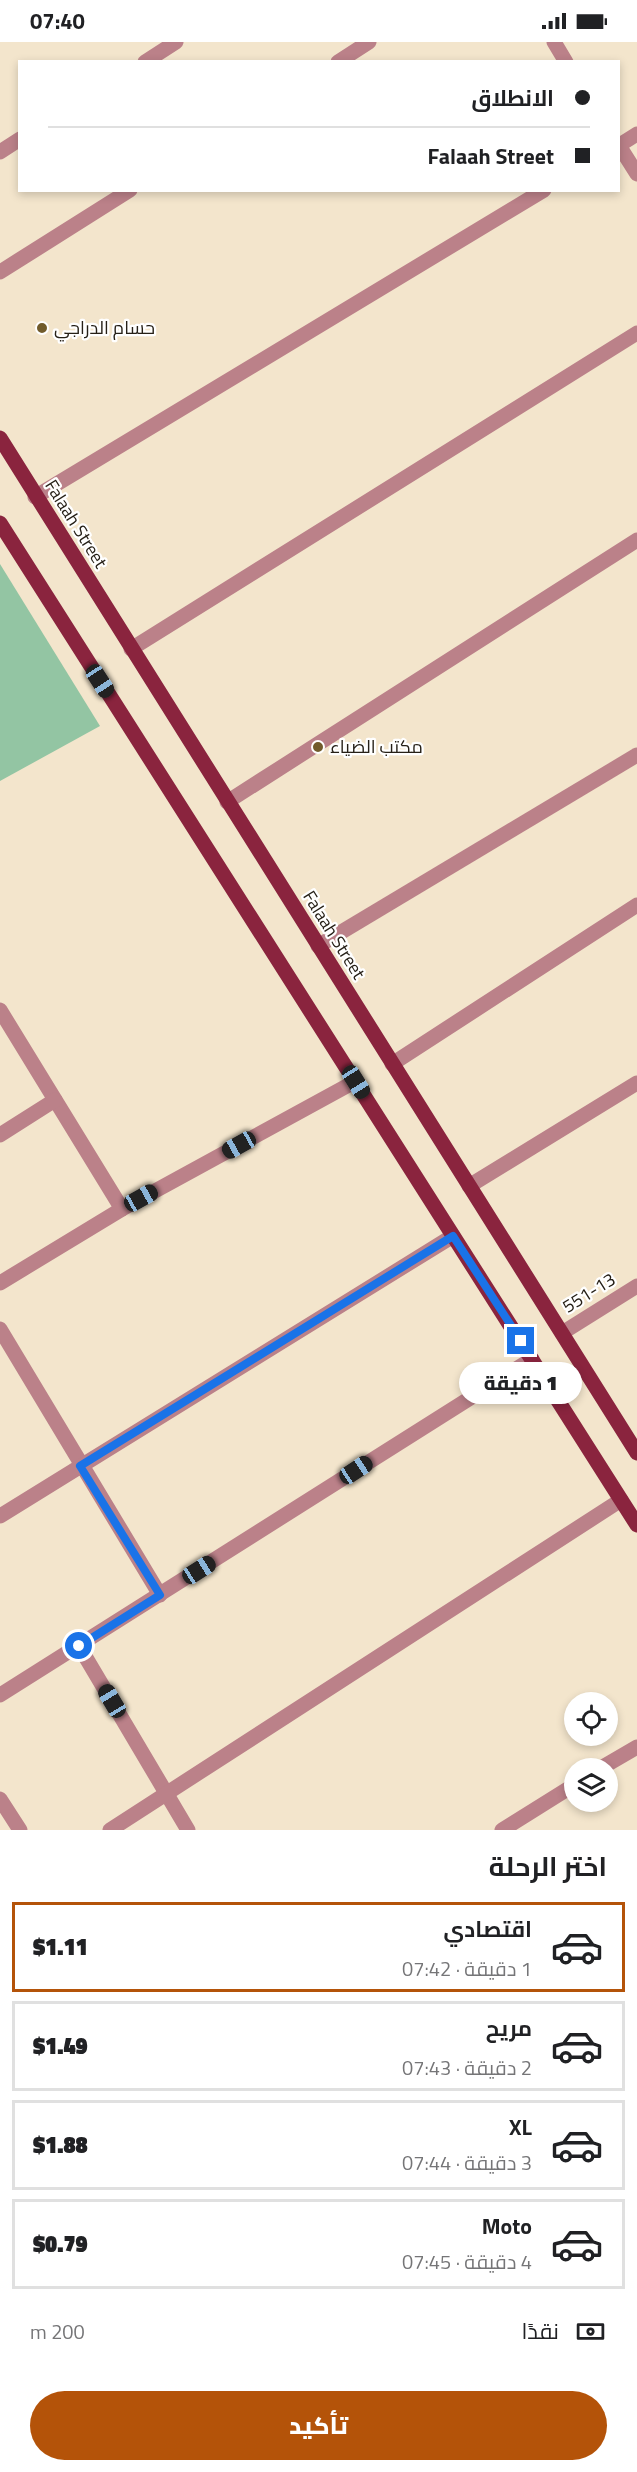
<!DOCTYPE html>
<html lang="ar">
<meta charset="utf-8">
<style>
:root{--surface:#fff;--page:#f2f2f2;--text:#202124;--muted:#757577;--line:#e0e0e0;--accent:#b45309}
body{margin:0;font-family:"Titillium Web",Cairo,sans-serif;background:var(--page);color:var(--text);direction:rtl;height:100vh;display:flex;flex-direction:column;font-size:22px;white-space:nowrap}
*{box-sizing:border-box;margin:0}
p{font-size:20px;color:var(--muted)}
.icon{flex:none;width:33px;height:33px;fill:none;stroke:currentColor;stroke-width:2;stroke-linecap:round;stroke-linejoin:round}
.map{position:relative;height:1788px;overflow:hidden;direction:ltr}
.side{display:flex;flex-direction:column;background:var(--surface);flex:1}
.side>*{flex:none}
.banner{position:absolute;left:18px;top:18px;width:602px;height:132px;border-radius:0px;box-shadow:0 3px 9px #0003;direction:rtl;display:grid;align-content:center;height:132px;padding:0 30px;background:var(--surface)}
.tools{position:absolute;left:564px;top:1650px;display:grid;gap:12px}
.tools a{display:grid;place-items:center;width:54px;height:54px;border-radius:50%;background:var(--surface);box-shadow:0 3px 9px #0003;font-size:30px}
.end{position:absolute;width:27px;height:27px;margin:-14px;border:8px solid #1a73e8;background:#fff;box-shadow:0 0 0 3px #fff}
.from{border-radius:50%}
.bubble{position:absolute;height:42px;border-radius:21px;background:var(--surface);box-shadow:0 3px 9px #0003;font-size:20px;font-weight:800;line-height:42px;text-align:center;direction:rtl}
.car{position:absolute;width:18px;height:36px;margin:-18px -9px;border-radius:8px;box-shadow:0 0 4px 2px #0007;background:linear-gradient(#222 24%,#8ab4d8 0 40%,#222 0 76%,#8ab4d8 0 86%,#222 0)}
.banner b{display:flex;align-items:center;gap:21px;height:57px;font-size:22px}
.banner b+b{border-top:2px solid var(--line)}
.banner i{width:15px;height:15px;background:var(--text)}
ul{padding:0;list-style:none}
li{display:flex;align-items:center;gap:18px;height:90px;margin:0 12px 9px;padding:0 18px;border:3px solid var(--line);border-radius:0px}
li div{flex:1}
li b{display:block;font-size:22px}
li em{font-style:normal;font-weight:800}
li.on{border-color:var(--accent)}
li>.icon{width:54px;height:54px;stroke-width:1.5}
h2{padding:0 30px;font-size:27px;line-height:72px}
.pay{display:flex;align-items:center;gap:15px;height:66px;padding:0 30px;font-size:22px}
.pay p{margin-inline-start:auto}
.primary-button{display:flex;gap:12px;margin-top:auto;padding:12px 30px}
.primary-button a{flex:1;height:69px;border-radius:36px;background:var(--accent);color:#fff;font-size:24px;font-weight:800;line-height:69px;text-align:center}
.status{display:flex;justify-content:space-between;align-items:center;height:42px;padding:0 30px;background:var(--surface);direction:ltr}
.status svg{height:16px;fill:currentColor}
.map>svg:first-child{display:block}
.green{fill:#93c5a3}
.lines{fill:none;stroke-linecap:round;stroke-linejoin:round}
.minor{stroke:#bb8189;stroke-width:15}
.major{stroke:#8a243e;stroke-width:15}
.route{stroke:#1a73e8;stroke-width:8}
.poi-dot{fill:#715b2b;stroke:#fff;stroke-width:2}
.labels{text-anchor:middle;stroke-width:4.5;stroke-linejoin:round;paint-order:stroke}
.poi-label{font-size:18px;fill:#262017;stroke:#fff;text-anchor:start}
.street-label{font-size:18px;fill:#262017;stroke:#fff}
</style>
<div class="status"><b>07:40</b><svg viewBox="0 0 49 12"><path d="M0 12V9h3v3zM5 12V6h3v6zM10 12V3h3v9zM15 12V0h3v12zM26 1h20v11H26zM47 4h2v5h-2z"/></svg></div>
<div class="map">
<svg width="637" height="1788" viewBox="0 0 637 1788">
<rect width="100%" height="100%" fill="#f3e5cc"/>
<polygon class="green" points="0,522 100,684 0,739"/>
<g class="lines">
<g class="minor">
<polyline points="554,0 566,20"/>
<polyline points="145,20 176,0"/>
<polyline points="338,20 369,0"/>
<polyline points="618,102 637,132"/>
<polyline points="618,104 637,92"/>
<polyline points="0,110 20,97"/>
<polyline points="0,230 130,148"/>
<polyline points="35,455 544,148"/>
<polyline points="131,607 637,291"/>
<polyline points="227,760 637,498"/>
<polyline points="318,904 637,713"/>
<polyline points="0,968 122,1167"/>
<polyline points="392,1022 637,863"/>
<polyline points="0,1093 55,1058"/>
<polyline points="469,1144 637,1041"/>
<polyline points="0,1241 122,1167 356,1039"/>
<polyline points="0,1287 160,1553"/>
<polyline points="562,1291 637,1244"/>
<polyline points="0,1474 453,1194"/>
<polyline points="79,1604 188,1788"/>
<polyline points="0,1653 532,1317"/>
<polyline points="601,1726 637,1705"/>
<polyline points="0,1757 20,1788"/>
<polyline points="110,1788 621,1458"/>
<polyline points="502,1788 574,1743"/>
</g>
<g class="major">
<polyline points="0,396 637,1411"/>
<polyline points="0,481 637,1483"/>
</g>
</g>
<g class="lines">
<polyline class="route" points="79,1604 160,1553 80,1424 453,1194 521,1299"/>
</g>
<g class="poi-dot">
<circle cx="42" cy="286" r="6"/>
<circle cx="318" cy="705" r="6"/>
</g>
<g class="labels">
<g class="poi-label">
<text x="54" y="292">حسام الدراجي</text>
<text x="330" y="711">مكتب الضياء</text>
</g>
<g class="street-label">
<text transform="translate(76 482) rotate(58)" y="6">Falaah Street</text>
<text transform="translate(334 893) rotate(58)" y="6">Falaah Street</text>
<text transform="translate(589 1251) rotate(-32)" y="6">551-13</text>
</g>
</g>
</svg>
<div class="tools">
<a><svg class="icon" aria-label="locate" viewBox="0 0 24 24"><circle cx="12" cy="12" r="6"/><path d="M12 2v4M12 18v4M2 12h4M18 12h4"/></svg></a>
<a><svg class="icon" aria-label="layers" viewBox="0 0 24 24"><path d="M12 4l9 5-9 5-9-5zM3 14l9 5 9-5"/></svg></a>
</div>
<i class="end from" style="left:79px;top:1604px"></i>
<i class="end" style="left:521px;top:1299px"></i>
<div class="bubble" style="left:459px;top:1320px;width:123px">1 دقيقة</div>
<i class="car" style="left:100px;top:639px;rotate:147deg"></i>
<i class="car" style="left:356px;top:1040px;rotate:148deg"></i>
<i class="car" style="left:239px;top:1103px;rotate:241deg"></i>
<i class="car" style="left:141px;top:1156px;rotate:61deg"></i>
<i class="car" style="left:356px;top:1428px;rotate:57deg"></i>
<i class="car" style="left:199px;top:1528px;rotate:58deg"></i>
<i class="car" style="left:112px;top:1659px;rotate:329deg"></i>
<div class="banner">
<b><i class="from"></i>الانطلاق</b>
<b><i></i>Falaah Street</b>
</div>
</div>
<section class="side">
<h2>اختر الرحلة</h2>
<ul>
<li class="on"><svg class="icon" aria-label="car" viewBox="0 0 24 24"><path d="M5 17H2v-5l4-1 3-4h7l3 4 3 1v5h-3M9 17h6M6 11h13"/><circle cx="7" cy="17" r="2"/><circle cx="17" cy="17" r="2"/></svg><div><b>اقتصادي</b><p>1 دقيقة · 07:42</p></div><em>$1.11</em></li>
<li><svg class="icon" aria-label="car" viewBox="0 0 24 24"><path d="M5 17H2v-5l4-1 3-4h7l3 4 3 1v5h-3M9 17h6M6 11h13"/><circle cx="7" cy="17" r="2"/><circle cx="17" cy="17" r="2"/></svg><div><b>مريح</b><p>2 دقيقة · 07:43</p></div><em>$1.49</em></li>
<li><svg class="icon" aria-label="car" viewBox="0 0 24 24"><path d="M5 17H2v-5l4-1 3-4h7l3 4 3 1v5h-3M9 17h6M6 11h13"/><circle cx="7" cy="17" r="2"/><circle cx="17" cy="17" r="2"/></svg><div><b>XL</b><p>3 دقيقة · 07:44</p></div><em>$1.88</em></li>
<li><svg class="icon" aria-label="car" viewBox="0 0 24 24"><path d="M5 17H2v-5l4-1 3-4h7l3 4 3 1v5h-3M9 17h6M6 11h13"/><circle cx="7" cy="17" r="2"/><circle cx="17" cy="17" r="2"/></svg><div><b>Moto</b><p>4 دقيقة · 07:45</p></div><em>$0.79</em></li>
</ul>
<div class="pay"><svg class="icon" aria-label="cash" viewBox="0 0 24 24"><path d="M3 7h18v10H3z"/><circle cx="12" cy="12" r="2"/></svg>نقدًا<p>200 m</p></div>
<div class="primary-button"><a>تأكيد</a></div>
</section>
